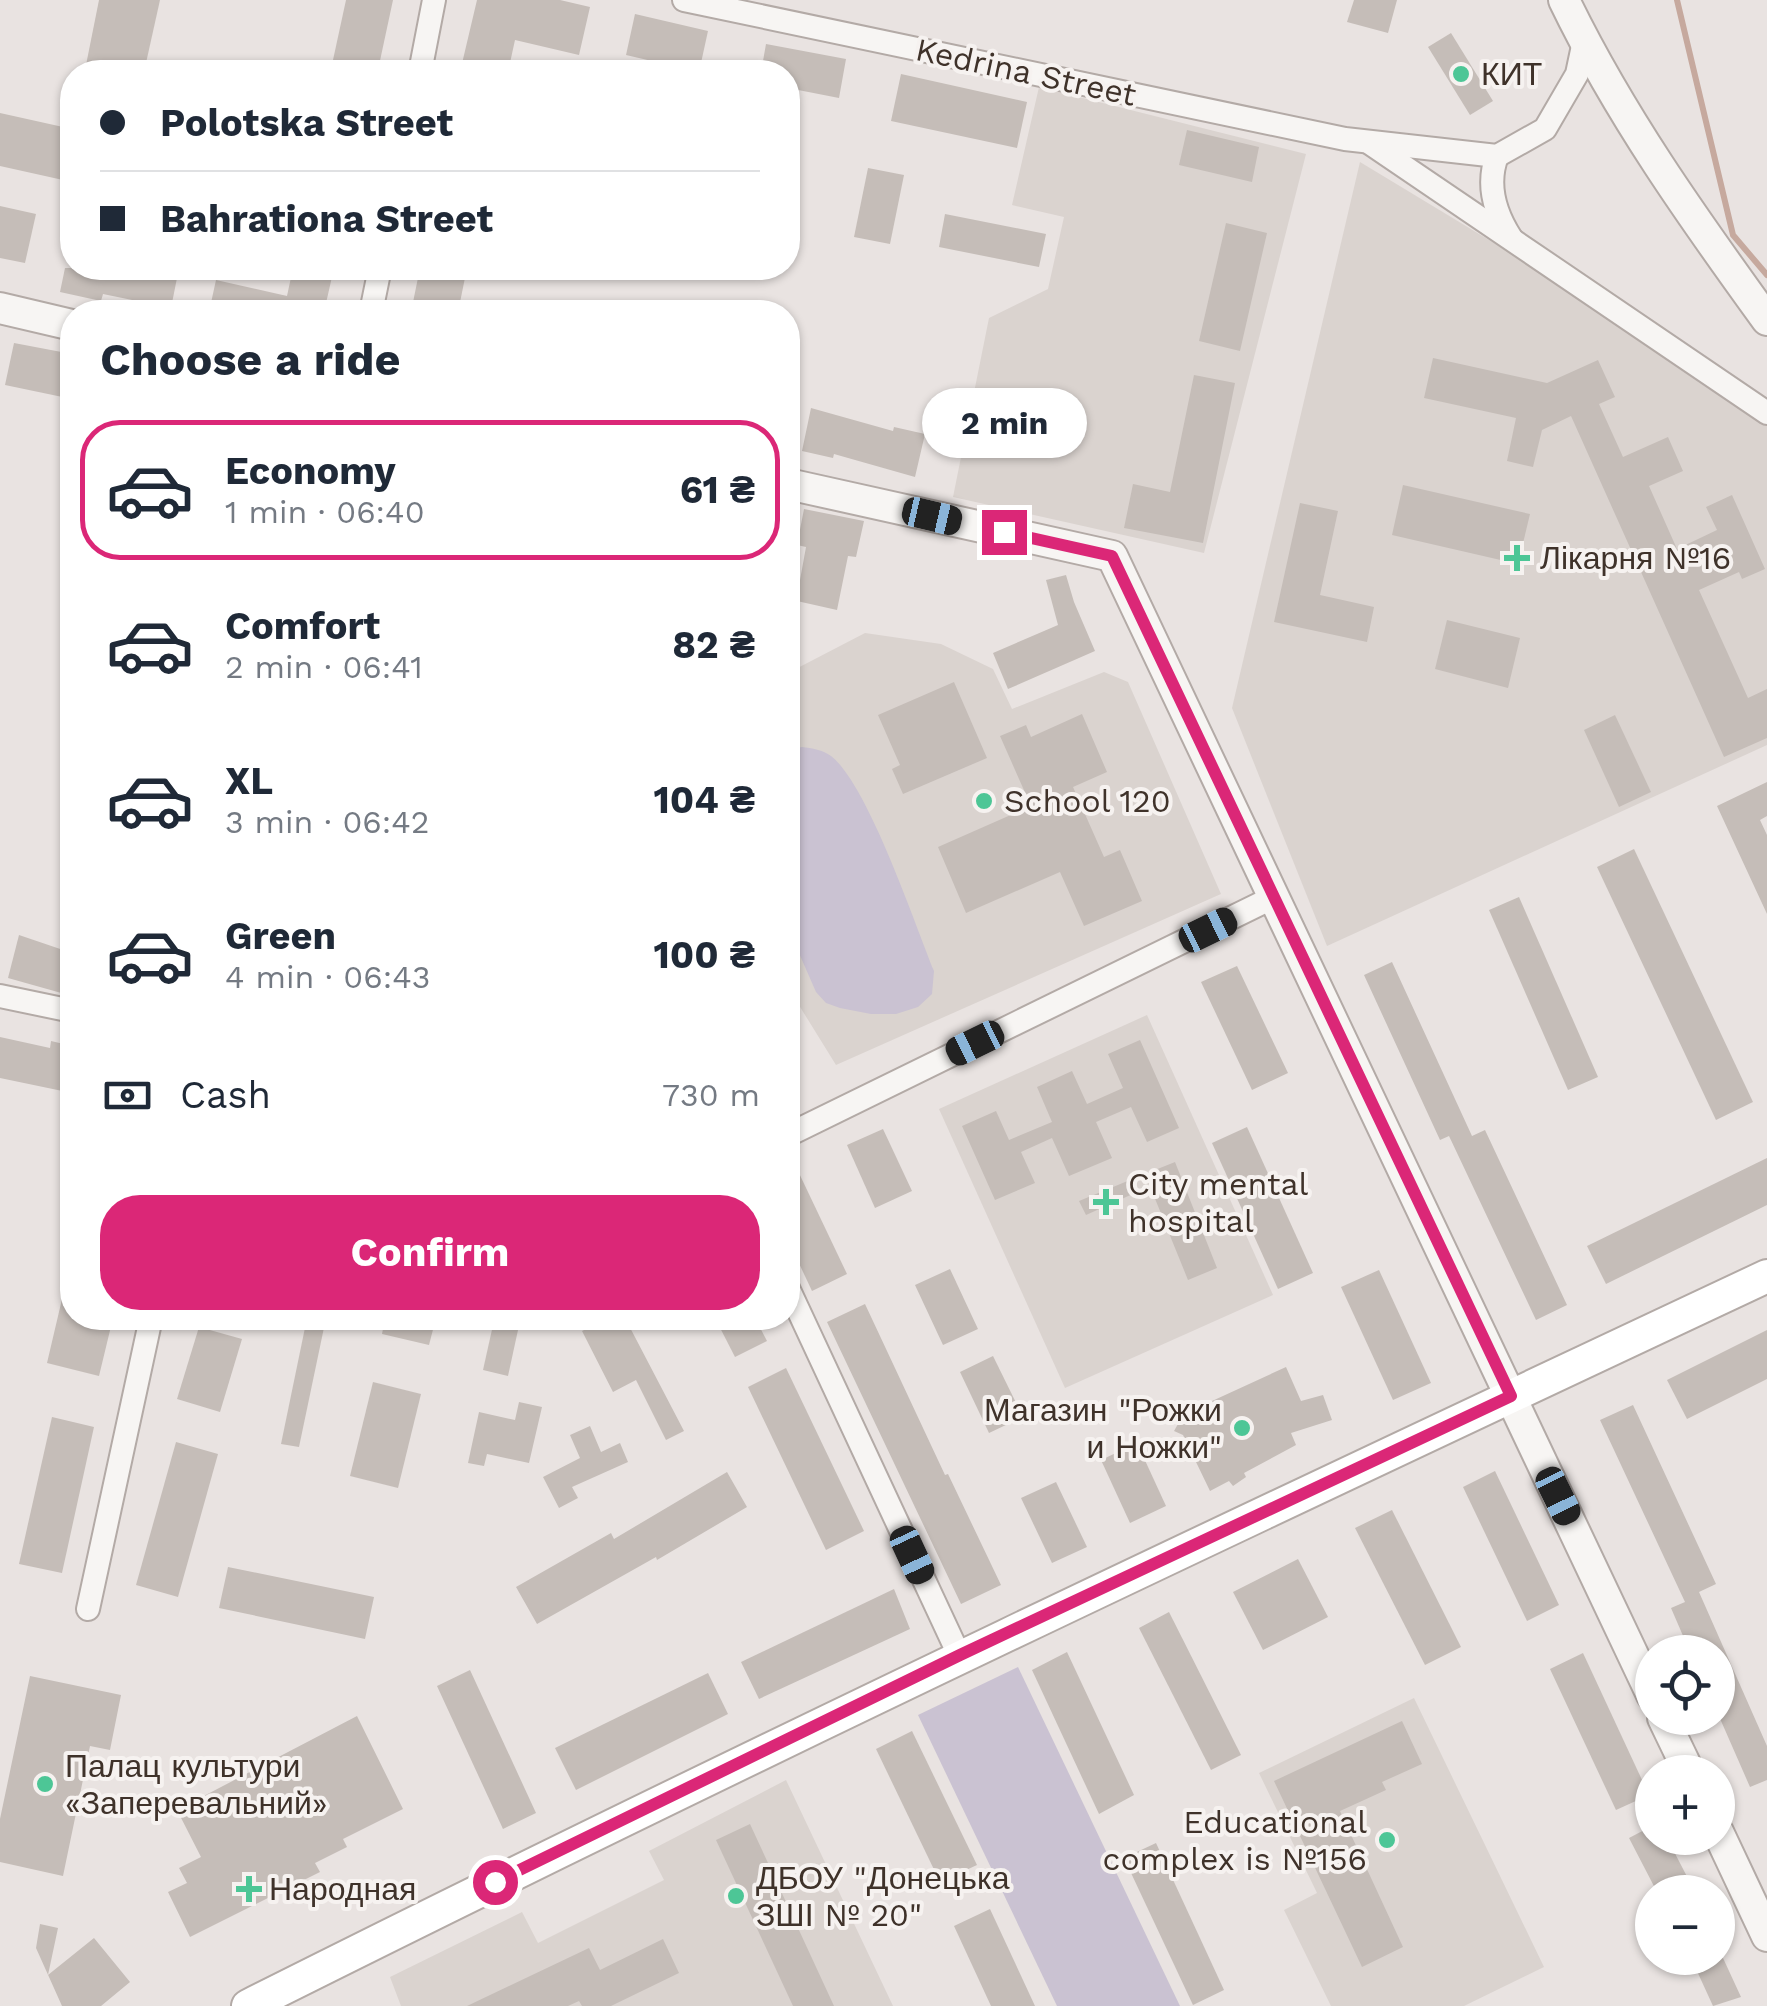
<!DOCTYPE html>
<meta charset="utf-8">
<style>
:root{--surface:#fff;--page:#f6f6f7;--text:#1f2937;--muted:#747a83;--line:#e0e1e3;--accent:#db2777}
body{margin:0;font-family:"Work Sans",sans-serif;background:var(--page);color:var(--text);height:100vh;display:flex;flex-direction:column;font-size:38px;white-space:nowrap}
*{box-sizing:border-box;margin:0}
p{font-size:32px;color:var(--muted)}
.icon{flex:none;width:55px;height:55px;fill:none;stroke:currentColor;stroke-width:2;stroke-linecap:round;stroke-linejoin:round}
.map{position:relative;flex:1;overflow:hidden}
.drawer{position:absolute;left:60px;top:300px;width:740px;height:1030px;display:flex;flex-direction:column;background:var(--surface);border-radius:40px;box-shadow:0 2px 8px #0004}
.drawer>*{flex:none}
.guide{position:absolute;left:60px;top:60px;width:740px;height:220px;border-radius:40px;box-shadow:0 2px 8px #0004;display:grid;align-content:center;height:220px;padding:0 40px;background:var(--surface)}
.buttons{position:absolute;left:1635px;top:1635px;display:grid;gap:20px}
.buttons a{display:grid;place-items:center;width:100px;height:100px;border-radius:50%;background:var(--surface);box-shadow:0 2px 8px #0004;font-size:50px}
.end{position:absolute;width:45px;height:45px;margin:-22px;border:12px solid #db2777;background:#fff;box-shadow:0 0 0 5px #fff}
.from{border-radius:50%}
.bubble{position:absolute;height:70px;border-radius:35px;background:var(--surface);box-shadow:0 2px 8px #0004;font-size:32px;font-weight:700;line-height:70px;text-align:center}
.car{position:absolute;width:30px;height:60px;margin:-30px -15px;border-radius:12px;box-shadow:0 0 8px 2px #0007;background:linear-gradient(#222 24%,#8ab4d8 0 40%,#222 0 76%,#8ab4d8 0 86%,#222 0)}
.guide b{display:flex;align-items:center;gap:35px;height:95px;font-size:38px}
.guide b+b{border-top:2px solid var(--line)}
.guide i{width:25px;height:25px;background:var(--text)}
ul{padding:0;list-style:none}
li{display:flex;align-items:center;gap:30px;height:140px;margin:0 20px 15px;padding:0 20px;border:5px solid transparent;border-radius:40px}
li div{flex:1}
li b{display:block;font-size:38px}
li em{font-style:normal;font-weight:700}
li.selected{border-color:var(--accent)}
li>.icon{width:90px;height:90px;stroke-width:1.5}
h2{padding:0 40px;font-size:45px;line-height:120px}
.pay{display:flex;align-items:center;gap:25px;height:110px;padding:0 40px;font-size:38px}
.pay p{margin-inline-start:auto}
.primary-button{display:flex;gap:20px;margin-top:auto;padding:20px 40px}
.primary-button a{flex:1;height:115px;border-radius:40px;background:var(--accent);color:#fff;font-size:40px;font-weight:700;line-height:115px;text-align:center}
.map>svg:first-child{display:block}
.built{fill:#dad3cf}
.green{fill:#cac2d2}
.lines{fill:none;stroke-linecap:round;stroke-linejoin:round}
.stream{stroke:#c6a99e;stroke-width:6}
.building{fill:#c5bdb8}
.minor-casing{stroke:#b3aaa6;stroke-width:26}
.tertiary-casing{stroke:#b3aaa6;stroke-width:34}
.secondary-casing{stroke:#b3aaa6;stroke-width:36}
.minor{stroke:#f7f5f3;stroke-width:22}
.tertiary{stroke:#f7f5f3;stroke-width:30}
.secondary{stroke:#fff;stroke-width:32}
.route{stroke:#db2777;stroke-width:12}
.poi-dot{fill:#4dc696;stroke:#f6f2f0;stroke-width:4}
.labels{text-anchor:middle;stroke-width:8;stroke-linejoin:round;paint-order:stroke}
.street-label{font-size:32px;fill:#3f322a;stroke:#f6f2f0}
.poi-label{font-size:32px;fill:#3f322a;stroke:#f6f2f0;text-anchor:start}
</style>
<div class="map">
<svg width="1767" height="2006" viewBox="0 0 1767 2006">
<rect width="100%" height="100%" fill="#e9e3e1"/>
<g class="built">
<polygon points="1039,87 1306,154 1204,553 953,497 989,318 1048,289 1064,217 1012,205"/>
<polygon points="1360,162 1767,408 1767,745 1327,946 1232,708"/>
<polygon points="865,633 941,644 993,669 1012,709 1104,672 1128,682 1221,894 836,1065 797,1002 788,999 788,673"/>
<polygon points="1147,1015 1273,1295 1065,1388 939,1109"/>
<polygon points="1414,1698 1544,1967 1464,2006 1331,2006 1284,1910 1317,1893 1259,1773"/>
<polygon points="786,1780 893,2006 401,2006 390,1977 522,1912 538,1943 664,1880 649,1851"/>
</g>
<g class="green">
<path d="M802,747c10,1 21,3 29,9 37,29 83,166 103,215l-2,23 -14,13 -22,7h-25l-31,-6 -14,-5 -10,-11 -28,-64v-178z"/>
<polygon points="1018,1667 1180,2006 1057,2006 918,1715"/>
</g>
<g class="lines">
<polyline class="stream" points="1677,0 1733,235 1767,275"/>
</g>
<g class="building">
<polygon points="99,0 160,0 144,72 85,70"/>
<polygon points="346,0 393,0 378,70 333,60"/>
<polygon points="477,0 560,0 590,7 579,55 515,40 508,72 460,72"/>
<polygon points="1354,0 1397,0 1388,33 1347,22"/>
<polygon points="635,14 708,31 699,72 626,55"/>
<polygon points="1451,33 1493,101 1470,115 1428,47"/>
<polygon points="766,44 846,59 839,98 788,88 788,72 761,72"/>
<polygon points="901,74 1027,102 1017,148 891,121"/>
<polygon points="0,113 72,129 72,182 0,166"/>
<polygon points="1187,130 1259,147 1252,182 1179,165"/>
<polygon points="868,168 904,175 890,244 854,237"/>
<polygon points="0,206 36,214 25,263 0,258"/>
<polygon points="945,214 1046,234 1039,267 939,247"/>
<polygon points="1226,223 1267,233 1240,351 1199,341"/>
<polygon points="65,268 179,268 171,308 103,294 101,301 60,292"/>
<polygon points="293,268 334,268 324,312 209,312 216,280 287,296"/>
<polygon points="420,268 467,268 458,312 411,312"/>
<polygon points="14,343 72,354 72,399 5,385"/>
<polygon points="1433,358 1547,383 1598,360 1615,397 1599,404 1623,457 1668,437 1683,471 1649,486 1677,549 1717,530 1706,507 1732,495 1765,569 1742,579 1739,572 1699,590 1748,698 1767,689 1767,738 1724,757 1571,416 1542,430 1533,467 1507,461 1516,418 1424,398"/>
<polygon points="1194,375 1235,383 1203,543 1124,528 1133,484 1170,492"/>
<polygon points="811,408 893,431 894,427 925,434 915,477 834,454 833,458 802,451"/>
<polygon points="1403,485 1530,514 1518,564 1392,535"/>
<polygon points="1300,503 1338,511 1320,595 1374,607 1367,642 1274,622"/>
<polygon points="804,509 864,521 856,557 848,556 837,610 788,599 791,578 800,580 806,547 797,545"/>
<polygon points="1066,575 1074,602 1095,651 1008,689 993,653 1058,625 1046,580"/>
<polygon points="1447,620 1520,638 1508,688 1435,669"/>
<polygon points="954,682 987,758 903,794 892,769 900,765 878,715"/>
<polygon points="1082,714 1107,772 1073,787 1104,857 1120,850 1142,901 1084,926 1060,872 966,913 938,847 1031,806 1000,736 1026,725 1031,737"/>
<polygon points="1615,715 1651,792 1619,807 1584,730"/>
<polygon points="1767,782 1767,816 1760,820 1767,835 1767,914 1717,806"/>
<polygon points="1634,849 1753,1102 1716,1120 1597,867"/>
<polygon points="1519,897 1598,1077 1568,1090 1489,910"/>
<polygon points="19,935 72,953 72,996 8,978"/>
<polygon points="1392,962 1472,1136 1485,1130 1567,1305 1536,1320 1449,1136 1440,1140 1364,975"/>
<polygon points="1237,966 1288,1073 1252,1090 1201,982"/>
<polygon points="0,1037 50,1048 51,1041 72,1046 72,1093 0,1078"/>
<polygon points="1140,1040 1179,1128 1147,1142 1131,1107 1096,1122 1112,1158 1069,1176 1052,1138 1021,1152 1035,1183 995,1200 962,1126 996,1111 1009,1140 1052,1122 1037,1087 1072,1071 1087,1104 1123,1088 1108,1054"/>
<polygon points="1247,1127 1313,1273 1278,1289 1212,1143"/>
<polygon points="883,1129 912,1191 875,1208 847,1145"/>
<polygon points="788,1150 847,1274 812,1291 788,1240"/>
<polygon points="1767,1158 1767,1205 1606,1284 1587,1246"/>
<polygon points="1175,1162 1217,1268 1188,1280 1145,1174"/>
<polygon points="1130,1180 1135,1193 1086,1215 1079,1201"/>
<polygon points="950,1269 978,1329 943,1345 915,1285"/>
<polygon points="1379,1270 1431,1383 1393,1400 1341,1287"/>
<polygon points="66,1282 72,1282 72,1318 113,1318 99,1376 47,1363"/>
<polygon points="865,1304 945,1475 948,1474 1001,1585 961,1604 827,1322"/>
<polygon points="307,1318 326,1318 299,1447 281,1444"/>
<polygon points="385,1318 436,1318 429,1345 382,1334"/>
<polygon points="608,1318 625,1318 684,1431 666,1440 636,1380 613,1392 582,1331"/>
<polygon points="715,1318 755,1318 767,1341 735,1357"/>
<polygon points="493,1325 518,1330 508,1376 483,1370"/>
<polygon points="199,1327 242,1339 220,1412 177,1399"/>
<polygon points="1767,1330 1767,1379 1687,1419 1667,1380"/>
<polygon points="993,1356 1023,1417 989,1433 960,1372"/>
<polygon points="1286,1367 1301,1401 1323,1395 1332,1420 1291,1433 1296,1445 1244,1473 1246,1477 1233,1486 1229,1481 1210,1491 1183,1435 1174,1431 1178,1424 1175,1418"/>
<polygon points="786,1368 864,1531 826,1550 748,1387"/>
<polygon points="373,1382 421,1394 398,1488 350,1476"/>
<polygon points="519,1402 542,1407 529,1463 487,1454 484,1466 468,1463 479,1412 515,1420"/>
<polygon points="1633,1405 1716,1584 1699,1592 1767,1746 1767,1780 1750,1787 1718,1714 1718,1652 1690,1652 1671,1608 1685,1602 1600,1420"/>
<polygon points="52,1417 94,1427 62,1573 19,1564"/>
<polygon points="590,1426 601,1452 620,1443 628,1462 572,1487 578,1498 559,1508 543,1477 580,1458 570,1435"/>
<polygon points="176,1442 218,1454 178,1597 136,1585"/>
<polygon points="1137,1443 1166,1506 1130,1523 1101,1460"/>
<polygon points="1495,1471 1559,1605 1527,1621 1463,1487"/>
<polygon points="727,1472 747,1507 657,1560 656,1557 537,1624 516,1587 611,1533 614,1539"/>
<polygon points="1056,1482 1087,1547 1052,1563 1021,1498"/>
<polygon points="1392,1510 1461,1647 1425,1665 1355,1528"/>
<polygon points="1298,1559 1328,1617 1263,1650 1233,1592"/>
<polygon points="228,1567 374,1597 365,1639 219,1608"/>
<polygon points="894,1589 910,1629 759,1699 741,1662"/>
<polygon points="1169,1612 1241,1755 1211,1770 1139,1628"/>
<polygon points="1067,1652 1134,1795 1099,1814 1032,1670"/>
<polygon points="1583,1653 1649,1795 1616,1810 1550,1669"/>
<polygon points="470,1670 536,1813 503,1829 437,1686"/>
<polygon points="708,1673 728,1714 576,1790 555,1748"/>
<polygon points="30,1676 121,1695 110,1750 90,1746 63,1876 0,1862 0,1819"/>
<polygon points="357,1716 403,1809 343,1839 347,1847 315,1863 320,1872 190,1937 168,1892 187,1883 179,1868 201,1857 177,1810"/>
<polygon points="1402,1721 1422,1764 1382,1782 1386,1790 1340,1811 1403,1947 1362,1967 1274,1781"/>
<polygon points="912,1731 977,1865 940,1882 876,1749"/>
<polygon points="750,1824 834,2006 793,2006 716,1840"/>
<polygon points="1652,1826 1652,1838 1667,1838 1695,1892 1657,1892 1629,1838"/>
<polygon points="1156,1843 1224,1990 1193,2005 1124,1858"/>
<polygon points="990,1909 1035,2006 991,2006 954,1926"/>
<polygon points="40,1924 58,1928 48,1975 94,1938 130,1982 101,2006 62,2006 36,1948"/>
<polygon points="663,1939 679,1973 611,2006 582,2006 579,2001 568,2006 467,2006 589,1948 600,1970"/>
<polygon points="1691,1958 1723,1958 1741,1997 1713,2006"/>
</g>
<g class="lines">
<g class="minor-casing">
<g id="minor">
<polyline points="684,0 1345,139 1497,156 1545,129 1577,74 1584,41"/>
<polyline points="420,72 434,0"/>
<polyline points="1371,144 1767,413"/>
<path d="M1497,156c-11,29 -2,57 14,82"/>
<polyline points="371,312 380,268"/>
<polyline points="0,996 72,1011"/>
<polyline points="788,1135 1274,897"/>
<polyline points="788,1288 959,1655"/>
<polyline points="88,1609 151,1318"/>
</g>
</g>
<g class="tertiary-casing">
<g id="tertiary">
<path d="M1564,0c55,114 129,218 203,320"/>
<polyline points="0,308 72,325"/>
<polyline points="788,484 1112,556 1652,1695"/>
<polyline points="1663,1718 1689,1772"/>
<polyline points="1718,1832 1767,1936"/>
</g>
</g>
<g class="secondary-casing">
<path id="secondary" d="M248,2006c502,-252 1010,-491 1519,-730"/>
</g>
<use href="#minor" class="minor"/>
<use href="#tertiary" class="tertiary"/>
<use href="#secondary" class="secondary"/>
</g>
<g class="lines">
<polyline class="route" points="495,1882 960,1655 1511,1396 1112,556 1004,532"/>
</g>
<g class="poi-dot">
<circle cx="1461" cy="74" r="10"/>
<path d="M1512 543h10v10h10v10h-10v10h-10v-10h-10v-10h10z"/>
<circle cx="984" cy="801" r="10"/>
<path d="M1101 1187h10v10h10v10h-10v10h-10v-10h-10v-10h10z"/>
<circle cx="1242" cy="1428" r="10"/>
<circle cx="45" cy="1784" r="10"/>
<circle cx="1387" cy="1840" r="10"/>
<path d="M244 1874h10v10h10v10h-10v10h-10v-10h-10v-10h10z"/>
<circle cx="736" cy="1896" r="10"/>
</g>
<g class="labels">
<g class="street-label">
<text transform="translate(1026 72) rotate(12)" y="11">Kedrina Street</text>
</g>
<g class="poi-label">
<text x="1481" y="85">КИТ</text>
<text x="1540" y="569">Лікарня №16</text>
<text x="1004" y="812">School 120</text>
<text x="1128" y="1195">City mental<tspan x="1128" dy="37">hospital</tspan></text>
<text x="1222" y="1421" text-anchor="end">Магазин "Рожки<tspan x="1222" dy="37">и Ножки"</tspan></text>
<text x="65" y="1777">Палац культури<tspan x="65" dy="37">«Заперевальний»</tspan></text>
<text x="1367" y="1833" text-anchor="end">Educational<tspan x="1367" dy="37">complex is №156</tspan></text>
<text x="756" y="1889">ДБОУ "Донецька<tspan x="756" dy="37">ЗШІ № 20"</tspan></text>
<text x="269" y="1900">Народная</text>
</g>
</g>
</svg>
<div class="buttons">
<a><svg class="icon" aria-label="locate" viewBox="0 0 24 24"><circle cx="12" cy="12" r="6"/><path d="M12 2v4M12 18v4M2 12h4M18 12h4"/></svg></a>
<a>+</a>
<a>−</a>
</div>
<i class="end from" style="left:495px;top:1882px"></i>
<i class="end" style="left:1004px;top:532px"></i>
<div class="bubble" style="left:922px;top:388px;width:165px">2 min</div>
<i class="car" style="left:932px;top:516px;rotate:103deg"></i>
<i class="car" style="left:1208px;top:930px;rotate:64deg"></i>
<i class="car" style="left:975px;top:1043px;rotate:244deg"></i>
<i class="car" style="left:1558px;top:1496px;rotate:154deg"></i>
<i class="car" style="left:912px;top:1555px;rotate:155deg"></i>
<div class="guide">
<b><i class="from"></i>Polotska Street</b>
<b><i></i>Bahrationa Street</b>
</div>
<section class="drawer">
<h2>Choose a ride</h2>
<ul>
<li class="selected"><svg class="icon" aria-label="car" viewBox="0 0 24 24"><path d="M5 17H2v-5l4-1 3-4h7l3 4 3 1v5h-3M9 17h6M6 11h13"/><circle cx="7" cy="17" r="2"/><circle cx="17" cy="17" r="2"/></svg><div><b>Economy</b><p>1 min · 06:40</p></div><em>61 ₴</em></li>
<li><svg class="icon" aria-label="car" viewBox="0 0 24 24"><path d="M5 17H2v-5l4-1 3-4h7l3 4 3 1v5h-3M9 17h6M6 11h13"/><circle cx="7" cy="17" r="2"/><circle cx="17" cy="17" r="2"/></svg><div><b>Comfort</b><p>2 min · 06:41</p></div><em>82 ₴</em></li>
<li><svg class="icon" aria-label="car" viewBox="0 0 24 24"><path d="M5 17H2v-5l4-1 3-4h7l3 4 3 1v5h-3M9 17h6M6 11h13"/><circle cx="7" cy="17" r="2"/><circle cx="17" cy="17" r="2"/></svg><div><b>XL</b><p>3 min · 06:42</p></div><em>104 ₴</em></li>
<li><svg class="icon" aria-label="car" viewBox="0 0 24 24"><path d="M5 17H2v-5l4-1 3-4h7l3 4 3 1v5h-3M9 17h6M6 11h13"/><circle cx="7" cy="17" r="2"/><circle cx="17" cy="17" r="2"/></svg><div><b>Green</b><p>4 min · 06:43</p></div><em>100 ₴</em></li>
</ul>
<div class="pay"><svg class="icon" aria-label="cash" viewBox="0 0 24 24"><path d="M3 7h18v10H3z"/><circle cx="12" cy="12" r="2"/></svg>Cash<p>730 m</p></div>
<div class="primary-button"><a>Confirm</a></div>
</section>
</div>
